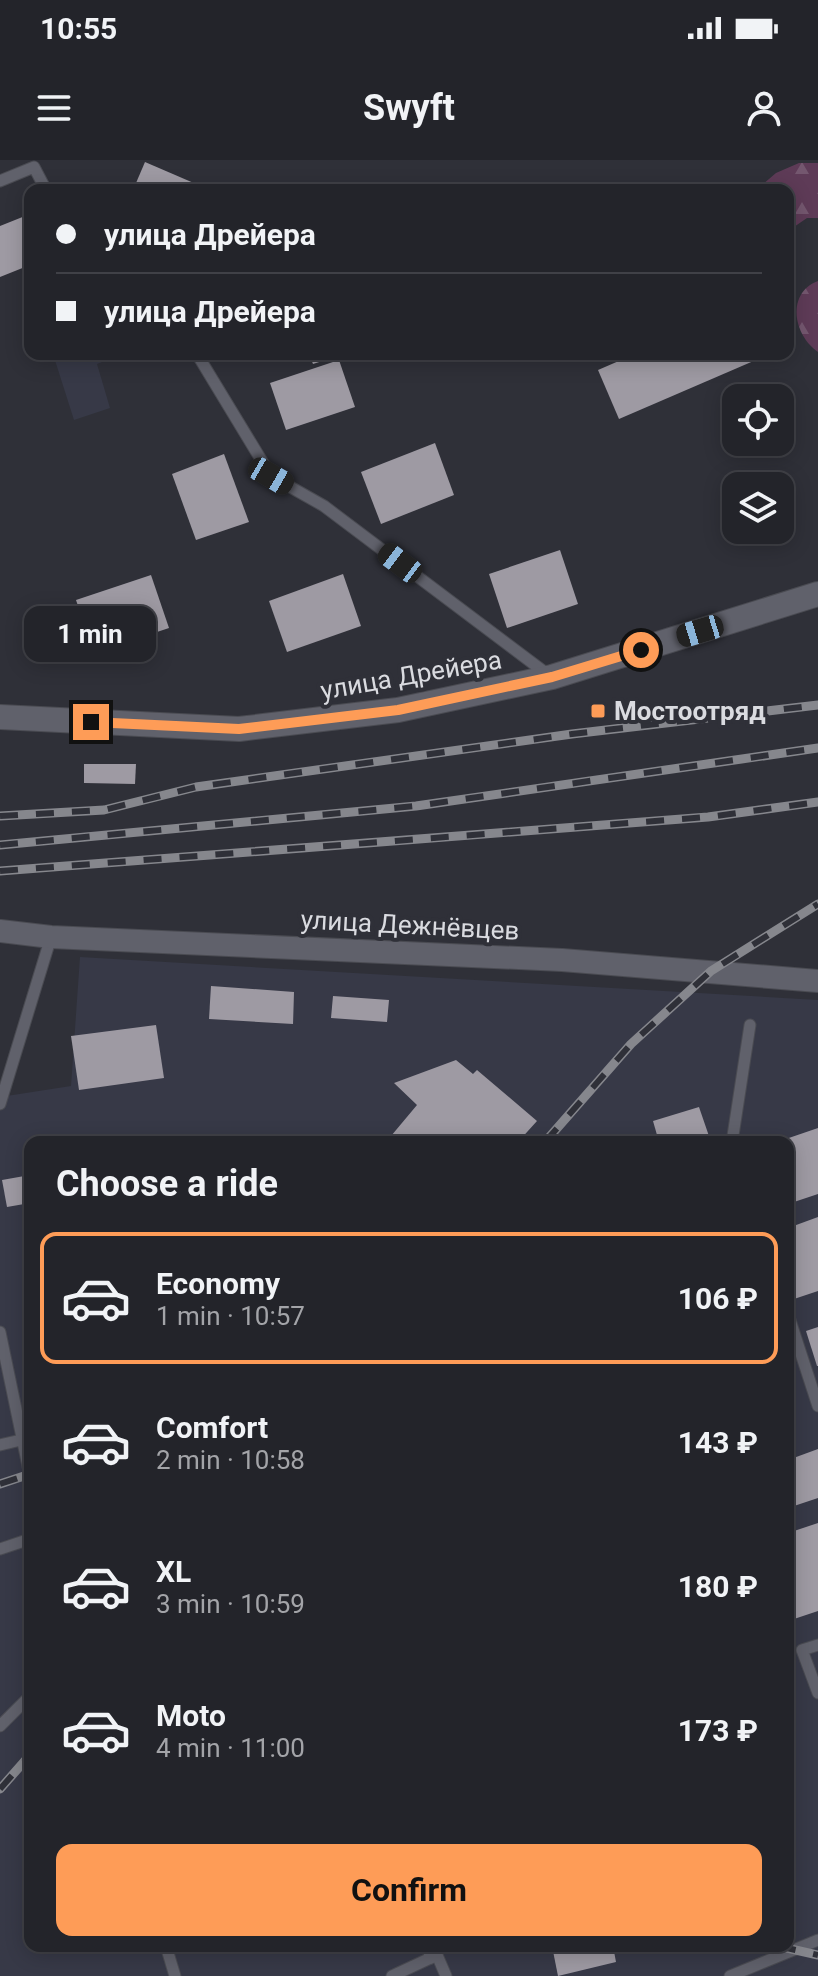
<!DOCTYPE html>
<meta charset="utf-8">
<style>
:root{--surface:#23242a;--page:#2f3036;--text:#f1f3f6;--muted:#a3a4a8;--line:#404147;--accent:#fe9c57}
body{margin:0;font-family:Roboto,sans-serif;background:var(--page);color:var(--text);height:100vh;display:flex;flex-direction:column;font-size:30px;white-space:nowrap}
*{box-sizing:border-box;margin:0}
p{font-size:26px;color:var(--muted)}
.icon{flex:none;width:44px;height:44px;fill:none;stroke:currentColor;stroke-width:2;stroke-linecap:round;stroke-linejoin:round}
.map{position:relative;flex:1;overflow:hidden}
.sheet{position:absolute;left:24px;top:976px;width:770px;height:816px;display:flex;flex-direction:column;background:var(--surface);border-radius:16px;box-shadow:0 4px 20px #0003,0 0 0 2px var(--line)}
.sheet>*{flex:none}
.hud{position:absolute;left:24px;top:24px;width:770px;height:176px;border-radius:16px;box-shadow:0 4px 20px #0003,0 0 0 2px var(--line);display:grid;align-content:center;height:176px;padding:0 32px;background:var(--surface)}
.tools{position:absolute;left:722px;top:224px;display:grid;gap:16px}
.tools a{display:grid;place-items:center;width:72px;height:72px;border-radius:16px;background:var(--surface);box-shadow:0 4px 20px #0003,0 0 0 2px var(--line);font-size:40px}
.end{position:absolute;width:36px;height:36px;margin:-18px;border:10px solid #fe9c57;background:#111;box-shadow:0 0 0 4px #111}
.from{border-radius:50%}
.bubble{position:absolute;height:56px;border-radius:16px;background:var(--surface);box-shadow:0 4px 20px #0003,0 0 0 2px var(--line);font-size:26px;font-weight:700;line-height:56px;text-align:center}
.car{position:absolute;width:24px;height:48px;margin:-24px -12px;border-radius:10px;box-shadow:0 0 6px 2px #0007;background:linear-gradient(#222 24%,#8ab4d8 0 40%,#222 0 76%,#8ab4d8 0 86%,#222 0)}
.hud b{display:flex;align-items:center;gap:28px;height:76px;font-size:30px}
.hud b+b{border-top:2px solid var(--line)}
.hud i{width:20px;height:20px;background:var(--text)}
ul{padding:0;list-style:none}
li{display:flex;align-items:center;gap:24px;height:132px;margin:0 16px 12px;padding:0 16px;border:4px solid transparent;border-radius:16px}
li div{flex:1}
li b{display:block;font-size:30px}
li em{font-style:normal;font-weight:700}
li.selected{border-color:var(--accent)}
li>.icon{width:72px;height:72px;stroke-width:1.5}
h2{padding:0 32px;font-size:36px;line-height:96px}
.action{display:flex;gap:16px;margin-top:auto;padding:16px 32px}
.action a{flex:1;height:92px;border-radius:16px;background:var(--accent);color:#111;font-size:32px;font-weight:700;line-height:92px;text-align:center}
.status{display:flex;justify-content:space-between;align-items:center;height:56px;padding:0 40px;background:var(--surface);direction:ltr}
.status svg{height:22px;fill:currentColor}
header{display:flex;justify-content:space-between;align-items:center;height:104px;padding:0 32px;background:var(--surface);font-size:36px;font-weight:700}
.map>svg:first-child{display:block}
.built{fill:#373947;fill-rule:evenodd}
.forest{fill:url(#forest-firs)}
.building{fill:#9e9aa3}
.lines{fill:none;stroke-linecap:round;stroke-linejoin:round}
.lane-casing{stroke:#4a4b52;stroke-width:13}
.street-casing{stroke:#4a4b52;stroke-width:24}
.secondary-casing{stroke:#4a4b52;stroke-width:26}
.lane{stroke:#60616b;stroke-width:11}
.street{stroke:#60616b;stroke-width:22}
.secondary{stroke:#60616b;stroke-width:24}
.rail-casing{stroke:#86878d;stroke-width:9}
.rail{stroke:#2f3038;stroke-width:6;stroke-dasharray:18;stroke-linecap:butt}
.route{stroke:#fe9c57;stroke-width:10}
.poi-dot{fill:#fe9c57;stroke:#2f3038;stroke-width:3}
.labels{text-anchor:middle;stroke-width:8;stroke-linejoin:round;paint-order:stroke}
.street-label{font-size:26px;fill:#dadbe0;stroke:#2f3038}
.poi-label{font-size:26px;font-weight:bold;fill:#dadbe0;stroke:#2f3038;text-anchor:start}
</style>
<div class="status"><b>10:55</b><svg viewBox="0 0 49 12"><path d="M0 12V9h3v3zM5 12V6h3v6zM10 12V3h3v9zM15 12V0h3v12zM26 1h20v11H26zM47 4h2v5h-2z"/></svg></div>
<header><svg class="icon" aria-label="menu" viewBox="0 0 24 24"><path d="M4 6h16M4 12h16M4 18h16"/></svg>Swyft<svg class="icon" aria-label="person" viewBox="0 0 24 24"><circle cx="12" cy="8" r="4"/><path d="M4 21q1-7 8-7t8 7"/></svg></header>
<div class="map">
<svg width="818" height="1816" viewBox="0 0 818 1816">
<defs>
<pattern id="forest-firs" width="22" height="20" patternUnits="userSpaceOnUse" patternTransform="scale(2)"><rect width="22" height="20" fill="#5e3b57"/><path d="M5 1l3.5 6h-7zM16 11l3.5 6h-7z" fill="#74576f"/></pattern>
</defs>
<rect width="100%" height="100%" fill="#2f3038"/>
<g class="built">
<polygon points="53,194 122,194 97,204 110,248 74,260"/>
<path d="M80,797l738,43v976h-818v-879l71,-11zM30,982h758v804h-758z"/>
</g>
<g class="forest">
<polygon points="799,3 818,3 818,58 807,58 788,71 788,30 756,30 776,13"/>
<path d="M818,121v71c-25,-17 -32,-59 0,-71z"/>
</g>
<g class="building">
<polygon points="145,2 210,30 133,30"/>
<polygon points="30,54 30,105 0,117 0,66"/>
<polygon points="309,194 334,194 335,197 313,204"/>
<polygon points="635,194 770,194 619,259 598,210"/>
<polygon points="339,200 355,247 286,270 270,223"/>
<polygon points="435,283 454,335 381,364 361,312"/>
<polygon points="224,294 249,362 196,380 172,314"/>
<polygon points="560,390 578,444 507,468 489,414"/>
<polygon points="343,414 361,466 287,492 269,441"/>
<polygon points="151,415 169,468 94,493 76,440"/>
<polygon points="84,604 136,604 135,624 84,623"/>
<polygon points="211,826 294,832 293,864 209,859"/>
<polygon points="333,836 389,840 387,862 331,858"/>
<polygon points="156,865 164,918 79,930 71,876"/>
<polygon points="456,900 473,914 477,910 537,961 518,982 386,982 417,945 394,923"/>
<polygon points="699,947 711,982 659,982 653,961"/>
<polygon points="818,968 818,1034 788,1044 788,982 780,981"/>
<polygon points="30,1015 30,1043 7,1047 2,1020"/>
<polygon points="818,1057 818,1131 788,1141 788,1068"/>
<polygon points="818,1167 818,1206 817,1206 806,1171"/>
<polygon points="818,1289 818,1338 788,1348 788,1300"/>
<polygon points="818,1363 818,1451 788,1461 788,1373"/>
<polygon points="552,1786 613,1786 616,1802 558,1816"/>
</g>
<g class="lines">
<g class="lane-casing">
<g id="lane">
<polyline points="0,21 34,7 46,30"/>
<polyline points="197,194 271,316 324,346 551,517"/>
<polyline points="0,944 51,777"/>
<polyline points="732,982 750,865"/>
<polyline points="788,1154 818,1246"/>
<polyline points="0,1172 30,1316"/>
<polyline points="0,1285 21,1280"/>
<polyline points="0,1389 30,1379"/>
<polyline points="818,1485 802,1490 818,1533"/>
<polyline points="0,1566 30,1536"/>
<polyline points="166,1786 175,1816"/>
<polyline points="427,1786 431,1798"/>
<polyline points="392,1816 437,1795 446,1816"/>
<polyline points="730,1816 818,1780"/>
</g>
</g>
<g class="street-casing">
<polyline id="street" points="0,771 51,777 562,800 818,821"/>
</g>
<g class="secondary-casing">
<polyline id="secondary" points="0,557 239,569 398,550 552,517 818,434"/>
</g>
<use href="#lane" class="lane"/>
<use href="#street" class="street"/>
<use href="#secondary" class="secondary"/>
<g class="rail-casing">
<g id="rail">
<polyline points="0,656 104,650 196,627 572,574 818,545"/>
<polyline points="0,685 416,646 818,588"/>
<polyline points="0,711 708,657 818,642"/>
<polyline points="545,982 631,884 711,811 818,744"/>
<polyline points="0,1324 30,1314"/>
<polyline points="0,1629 30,1595"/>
<polyline points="778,1786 818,1795"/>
</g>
</g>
<use href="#rail" class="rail"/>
</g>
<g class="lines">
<polyline class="route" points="91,562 239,569 398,550 552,517 641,490"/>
</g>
<rect class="poi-dot" x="590" y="543" width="16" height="16" rx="4"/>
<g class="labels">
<g class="street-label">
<text transform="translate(411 515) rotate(-10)" y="9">улица Дрейера</text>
<text transform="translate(410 765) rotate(3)" y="9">улица Дежнёвцев</text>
</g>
<g class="poi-label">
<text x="614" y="560">Мостоотряд</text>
</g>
</g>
</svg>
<div class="tools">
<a><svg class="icon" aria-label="locate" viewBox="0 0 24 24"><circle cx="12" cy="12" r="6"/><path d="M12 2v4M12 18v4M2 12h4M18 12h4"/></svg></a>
<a><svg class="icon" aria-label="layers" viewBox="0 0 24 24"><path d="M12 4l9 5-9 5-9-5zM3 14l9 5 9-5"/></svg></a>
</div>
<i class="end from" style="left:641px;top:490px"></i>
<i class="end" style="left:91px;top:562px"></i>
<div class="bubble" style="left:24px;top:446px;width:132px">1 min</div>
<i class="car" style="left:271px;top:316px;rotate:120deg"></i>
<i class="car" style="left:400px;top:403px;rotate:307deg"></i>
<i class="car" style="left:700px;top:471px;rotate:253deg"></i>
<div class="hud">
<b><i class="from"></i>улица Дрейера</b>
<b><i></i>улица Дрейера</b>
</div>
<section class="sheet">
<h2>Choose a ride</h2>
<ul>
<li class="selected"><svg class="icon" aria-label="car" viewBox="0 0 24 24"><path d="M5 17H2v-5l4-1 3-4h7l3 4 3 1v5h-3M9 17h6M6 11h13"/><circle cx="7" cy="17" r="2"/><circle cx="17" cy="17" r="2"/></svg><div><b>Economy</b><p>1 min · 10:57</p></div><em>106 ₽</em></li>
<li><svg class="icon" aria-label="car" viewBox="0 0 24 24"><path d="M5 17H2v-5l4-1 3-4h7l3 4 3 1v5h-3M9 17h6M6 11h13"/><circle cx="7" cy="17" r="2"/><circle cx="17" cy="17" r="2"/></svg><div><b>Comfort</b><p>2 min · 10:58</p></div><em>143 ₽</em></li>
<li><svg class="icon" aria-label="car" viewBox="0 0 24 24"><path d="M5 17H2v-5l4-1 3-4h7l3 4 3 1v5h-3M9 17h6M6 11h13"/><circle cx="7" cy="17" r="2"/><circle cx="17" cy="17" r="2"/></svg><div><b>XL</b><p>3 min · 10:59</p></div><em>180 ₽</em></li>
<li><svg class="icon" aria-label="car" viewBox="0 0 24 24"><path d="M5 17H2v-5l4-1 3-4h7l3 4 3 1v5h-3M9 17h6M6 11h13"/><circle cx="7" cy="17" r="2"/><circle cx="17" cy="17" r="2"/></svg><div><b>Moto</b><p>4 min · 11:00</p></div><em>173 ₽</em></li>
</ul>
<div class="action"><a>Confirm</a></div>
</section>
</div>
